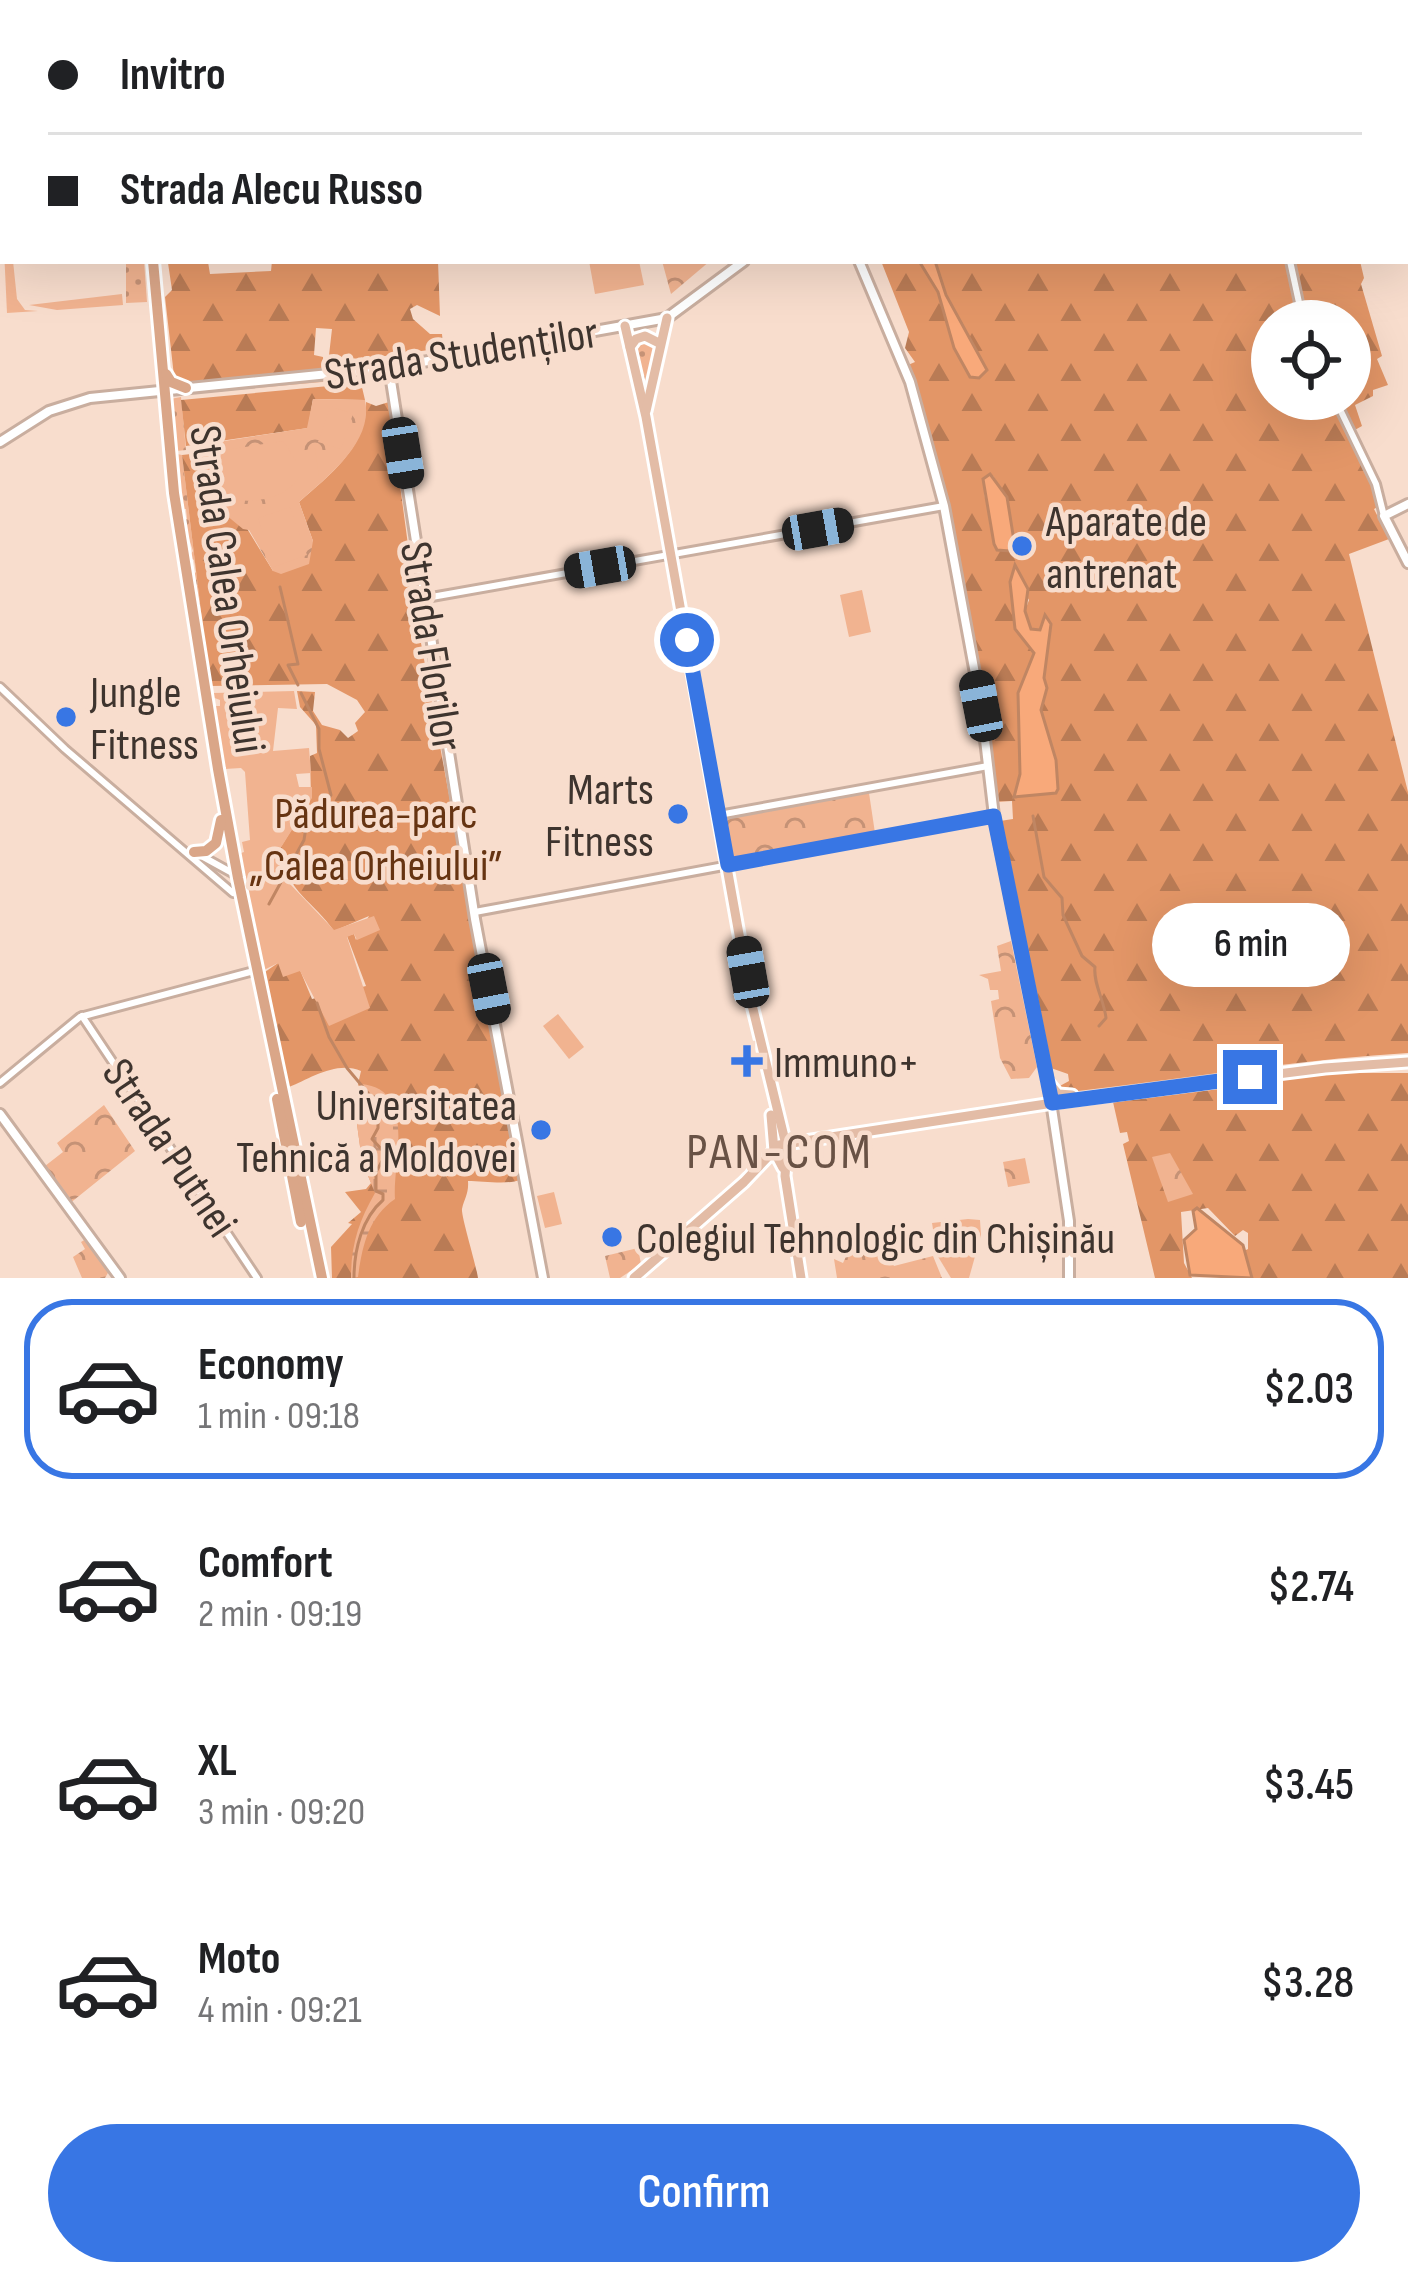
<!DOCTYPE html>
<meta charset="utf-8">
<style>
:root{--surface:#fff;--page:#f6f6f6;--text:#202124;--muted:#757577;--line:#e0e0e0;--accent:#3876e4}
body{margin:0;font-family:"Sofia Sans Condensed",sans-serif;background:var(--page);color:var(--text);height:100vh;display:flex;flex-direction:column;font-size:45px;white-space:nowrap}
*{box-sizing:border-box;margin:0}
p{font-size:39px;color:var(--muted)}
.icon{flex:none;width:66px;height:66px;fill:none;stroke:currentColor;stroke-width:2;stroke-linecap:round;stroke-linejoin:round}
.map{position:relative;height:1278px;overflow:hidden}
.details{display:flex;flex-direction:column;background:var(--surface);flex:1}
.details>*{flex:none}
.top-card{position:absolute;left:0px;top:0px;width:1410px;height:264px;box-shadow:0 12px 48px #0002;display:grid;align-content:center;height:264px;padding:0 48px;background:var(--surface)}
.tools{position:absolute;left:1251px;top:300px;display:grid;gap:24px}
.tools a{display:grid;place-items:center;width:120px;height:120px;border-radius:50%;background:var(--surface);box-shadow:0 12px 48px #0002;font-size:60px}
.end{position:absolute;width:54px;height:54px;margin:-27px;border:15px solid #3876e4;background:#fff;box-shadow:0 0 0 6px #fff}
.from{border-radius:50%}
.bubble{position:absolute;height:84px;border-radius:42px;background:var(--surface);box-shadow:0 12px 48px #0002;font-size:39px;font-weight:600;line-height:84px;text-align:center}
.car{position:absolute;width:36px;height:72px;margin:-36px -18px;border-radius:15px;box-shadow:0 0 9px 3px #0007;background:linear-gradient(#222 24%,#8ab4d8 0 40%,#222 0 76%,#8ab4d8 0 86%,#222 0)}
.top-card b{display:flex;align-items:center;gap:42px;height:114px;font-size:45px}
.top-card b+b{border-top:3px solid var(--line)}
.top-card i{width:30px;height:30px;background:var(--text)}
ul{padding:21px 0 0;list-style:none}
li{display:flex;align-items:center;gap:36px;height:180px;margin:0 24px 18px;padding:0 24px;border:6px solid transparent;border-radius:48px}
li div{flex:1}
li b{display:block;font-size:45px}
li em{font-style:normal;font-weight:600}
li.active{border-color:var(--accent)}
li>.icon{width:108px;height:108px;stroke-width:1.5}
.button{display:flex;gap:24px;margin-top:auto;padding:24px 48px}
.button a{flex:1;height:138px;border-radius:72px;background:var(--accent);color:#fff;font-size:48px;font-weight:600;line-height:138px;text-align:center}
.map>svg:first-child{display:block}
.grass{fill:url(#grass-dots)}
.forest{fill:url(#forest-firs);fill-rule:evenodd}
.wetland{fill:url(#wetland-marsh)}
.park{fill:url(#park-crowns)}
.garden{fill:#f1b390}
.water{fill:#f8a97a;stroke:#c08663;stroke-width:3}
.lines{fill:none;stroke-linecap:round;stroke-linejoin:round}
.stream{stroke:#c08663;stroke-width:3}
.tertiary-casing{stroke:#c9ae9f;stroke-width:12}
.secondary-casing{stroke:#c9ae9f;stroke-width:14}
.primary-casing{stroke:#fff;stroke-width:15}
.trunk-casing{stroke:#fff;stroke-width:16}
.tertiary{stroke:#fff;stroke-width:6}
.secondary{stroke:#fff;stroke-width:8}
.primary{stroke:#e3bca6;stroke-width:9}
.trunk{stroke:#daa688;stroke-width:10}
.route{stroke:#3876e4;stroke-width:15}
.poi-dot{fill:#3876e4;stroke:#f8ddcd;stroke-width:4.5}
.labels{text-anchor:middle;stroke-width:9;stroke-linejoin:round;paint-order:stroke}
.street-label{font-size:45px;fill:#3e342e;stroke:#f8ddcd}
.poi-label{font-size:45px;fill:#3e342e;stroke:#f8ddcd;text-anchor:start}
.park-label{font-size:45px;fill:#663412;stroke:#f8ddcd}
.quarter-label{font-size:51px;letter-spacing:3px;fill:#695245;stroke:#f8ddcd}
</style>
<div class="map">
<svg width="1408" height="1278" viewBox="0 0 1408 1278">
<defs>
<pattern id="grass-dots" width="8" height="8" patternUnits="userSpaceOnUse" patternTransform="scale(3)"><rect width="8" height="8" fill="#f1b390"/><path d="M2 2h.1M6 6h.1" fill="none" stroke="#c59276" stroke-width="1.8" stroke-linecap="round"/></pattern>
<pattern id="forest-firs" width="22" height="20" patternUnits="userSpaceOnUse" patternTransform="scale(3)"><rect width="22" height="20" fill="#e39667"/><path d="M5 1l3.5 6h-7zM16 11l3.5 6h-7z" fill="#b97b55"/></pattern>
<pattern id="wetland-marsh" width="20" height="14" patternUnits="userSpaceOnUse" patternTransform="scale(3)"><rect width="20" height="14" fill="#f1b390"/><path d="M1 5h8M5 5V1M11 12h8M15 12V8" fill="none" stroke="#c59276"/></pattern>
<pattern id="park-crowns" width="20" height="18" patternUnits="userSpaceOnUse" patternTransform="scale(3)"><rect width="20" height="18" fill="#f1b390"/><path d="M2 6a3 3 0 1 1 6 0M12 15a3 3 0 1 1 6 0" fill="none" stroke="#c59276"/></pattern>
</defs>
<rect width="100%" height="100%" fill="#f8ddcd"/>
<g class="grass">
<polygon points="126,261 144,261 147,302 126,303"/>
<polygon points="639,340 653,342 656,348 644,391 634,345"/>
<polygon points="364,374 366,378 192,394 192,391"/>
<polygon points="181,397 186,450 176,451 170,399"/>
<polygon points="177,454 182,455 210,686 192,576 196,572 194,560 189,557 193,551 183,520 187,519 186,509 181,509"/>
</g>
<g class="forest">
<polygon points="272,261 438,261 440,316 417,305 410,309 413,319 430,334 442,334 443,348 328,364 332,329 316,328 314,355 323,357 323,372 179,384 174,376 165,297 172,290 168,263 208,262 210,274 271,271"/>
<path d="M881,261h38l19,31 16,56 32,22 -40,-75 -11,-34h425l4,17 -3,6 21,72 -5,3 11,26 -15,5v6l-18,9 7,21 -9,5 30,73 -9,5 15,30 -40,15 59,238v261c-116,7 -230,27 -346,40l-6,-5 13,-7 -1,-7 -20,-7 -48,-246 13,-2 -1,-18 -16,1c-17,-147 -40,-296 -88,-437l7,-3 -10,-14 4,-16zM1272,321h78v78h-78zM993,476l14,21 8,50 -5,4 -20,-24 -1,-24 -4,-5 -2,-18zM1015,577l14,23 -4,11 6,19h9l3,-10 8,4 -7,54 3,10 -6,22 15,50 -1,33 -41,3 6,-22 -2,-81 16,-40 -19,-24 -5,-47z"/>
<polygon points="361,383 365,400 313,399 308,428 186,446 181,400"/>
<path d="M366,402l10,4 13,-4 32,241 99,537c-13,5 -38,1 -52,1 1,13 -4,18 -6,28 -1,7 14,55 16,69h-146l-1,-31 21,-23 -4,-1 13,-11 -16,-20 21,-3 5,-6 -9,-22 -8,-59h10l-6,-18 3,-13c-24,-11 -52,8 -72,16l-27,-113 16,-11 22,7 12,29 54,-13 -19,-50 7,-2 2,6 13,-24 -35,15c-19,-29 -53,-43 -50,-81h-5l32,-52 -1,-42 7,-3 -1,-28 -16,-18 -3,-16 18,1 -2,19 9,14 18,5 8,8 10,-7 -3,-8 10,-11 -8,-12 -30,-16 -117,2 -28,-231 18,-2 4,5 69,113 40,-30 -14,-39c31,-27 69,-56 67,-100z"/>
<polygon points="1331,1073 1408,1073 1408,1278 1252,1278 1244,1251 1248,1249 1248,1233 1243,1230 1235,1236 1208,1208 1181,1212 1184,1263 1192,1278 1155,1278 1123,1144 1129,1141 1127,1132 1120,1133 1113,1102"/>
</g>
<path class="wetland" d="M361,1084c57,5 31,79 34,115 -27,18 -33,49 -37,78l-7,1c0,-34 8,-57 24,-85l-13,-32 -8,-59 14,-3z"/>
<g class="park">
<polygon points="662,261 710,261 671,294"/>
<path d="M313,399l52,1c9,42 -37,76 -66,102l14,39 -4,23 -28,10 -8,-3 -24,-41 -6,-1 -34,-28 -10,-56 108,-17z"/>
<polygon points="869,793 875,833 737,861 733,858 726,821 731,816"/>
<polygon points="1011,941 1037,1067 1029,1078 1011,1079 1000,1058 991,1001 999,999 998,990 990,990 988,979 979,975 1001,971 997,946"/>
<polygon points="104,1105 135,1151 69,1204 37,1160 45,1166 63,1152 57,1143"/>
<polygon points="1170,1153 1193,1194 1168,1202 1152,1157"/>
<polygon points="1025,1158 1030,1183 1008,1187 1003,1162"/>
<polygon points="86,1239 109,1271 105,1278 82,1278 73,1257 85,1249 81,1242"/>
<polygon points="638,1248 641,1264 620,1278 610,1278 605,1256"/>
<polygon points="849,1250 887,1257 894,1266 933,1256 942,1278 837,1278 834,1259 843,1263"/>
</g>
<g class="garden">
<polygon points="3,228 3,261 13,261 17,299 25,310 38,311 7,313"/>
<polygon points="589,261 639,261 644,285 595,294"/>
<polygon points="122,294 123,305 57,310 29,305"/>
<polygon points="330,406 353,414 341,449 318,442"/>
<path d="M283,441l13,20v-9l19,-4 4,28h-20c-11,25 -63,33 -82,15l-4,-14 7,-26z"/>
<polygon points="290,507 307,555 274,567 258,518"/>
<polygon points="862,590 871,632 849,637 840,595"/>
<polygon points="294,691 297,709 278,708 273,751 309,748 311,773 296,774 299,787 312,787 312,798 280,849 284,850 282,865 290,884 334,930 374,916 380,930 357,940 354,934 347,937 370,1008 329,1026 300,971 283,977 278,963 264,970 238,854 244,852 242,842 250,840 245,772 241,768 225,769 213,706 220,706 220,700 212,697 213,693"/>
<polygon points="558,1014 584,1047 569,1059 543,1026"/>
<polygon points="554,1192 562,1224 545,1228 537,1196"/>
<polygon points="968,1219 980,1220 981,1235 969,1278 951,1278 937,1255 932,1223"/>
</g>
<g class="water">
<polygon points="919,261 935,261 946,295 987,370 979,378 970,377 954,348 938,292"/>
<polygon points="990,474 1007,497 1015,547 1010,551 997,550 994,544 983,479"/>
<polygon points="1015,565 1028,589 1025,611 1031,629 1040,630 1045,615 1051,624 1044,678 1047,688 1041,710 1056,760 1058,789 1056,793 1014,797 1020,774 1018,693 1034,653 1015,629 1010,582"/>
<polygon points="1197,1208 1243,1245 1252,1278 1190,1275 1184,1240 1196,1229 1193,1211"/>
</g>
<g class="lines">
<g class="stream">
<polyline points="811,0 812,3"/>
<polyline points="280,587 298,664 288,665 298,685"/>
<path d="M1033,816l11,61 18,21 1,17 19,41 13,11c-2,16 9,33 11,51l-7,8"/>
<polyline points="269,904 304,840 306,827 331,795 319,749 319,729 301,693"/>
<path d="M317,1003l12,34 18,31 31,37v23l-6,11 14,15 -10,18v19l7,3v6c-21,18 -29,50 -29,78"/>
</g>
<g class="tertiary-casing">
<g id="tertiary">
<polyline points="724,0 725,3"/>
<polyline points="1290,261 1303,321"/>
<polyline points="1335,399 1376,484 1384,516"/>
<polyline points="426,598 944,506"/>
<polyline points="0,687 65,749 233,893"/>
<polyline points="719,815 988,766"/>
<polyline points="196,853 236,875"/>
<polyline points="475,912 994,816"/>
<polyline points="82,1016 257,1278"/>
<polyline points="0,1083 80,1017 250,972"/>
</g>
</g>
<g class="secondary-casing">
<g id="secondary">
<polyline points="1259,0 1265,3"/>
<polyline points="1106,3 1112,0"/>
<polyline points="1407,122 1408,122"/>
<polyline points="859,261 910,382 944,506 981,706 994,816 1048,1082 1069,1221 1069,1278"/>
<polyline points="389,368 475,919 543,1278"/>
<polyline points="0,442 49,411 90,398 389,368 667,318 744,261"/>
<polyline points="1408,504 1384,516 1408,563"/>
<polyline points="0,1114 120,1278"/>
</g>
</g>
<g class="primary-casing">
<g id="primary">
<polyline points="625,326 646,417 751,1001 787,1149 785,1176 801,1278"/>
<polyline points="630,347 636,339 645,336 659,343"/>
<polyline points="646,411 667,318"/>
<polyline points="1048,1082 1058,1094 1072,1095"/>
<polyline points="771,1115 774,1151 783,1168"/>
<polyline points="634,1278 744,1182 779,1145 1066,1101 1325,1068 1408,1062"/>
</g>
</g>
<g class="trunk-casing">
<g id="trunk">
<polyline points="121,0 121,3"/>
<polyline points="153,261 174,493 218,769 238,878 322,1278"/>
<polyline points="166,374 171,382 186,388"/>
<polyline points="194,852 206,851 216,843 221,820"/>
<polyline points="277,1099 301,1222"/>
</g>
</g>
<use href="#tertiary" class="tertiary"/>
<use href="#secondary" class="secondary"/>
<use href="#primary" class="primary"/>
<use href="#trunk" class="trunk"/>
</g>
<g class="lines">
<polyline class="route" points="687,640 728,865 994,816 1052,1103 1250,1077"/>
</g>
<g class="poi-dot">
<circle cx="1022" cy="546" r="12"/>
<circle cx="66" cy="717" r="12"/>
<circle cx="678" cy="814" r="12"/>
<path d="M741 1043h12v12h12v12h-12v12h-12v-12h-12v-12h12z"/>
<circle cx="541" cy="1130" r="12"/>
<circle cx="612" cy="1237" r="12"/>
</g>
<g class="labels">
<g class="street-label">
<text transform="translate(461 352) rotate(-9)" y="16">Strada Studenților</text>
<text transform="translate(229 589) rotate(82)" y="16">Strada Calea Orheiului</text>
<text transform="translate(433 646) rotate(81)" y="16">Strada Florilor</text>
<text transform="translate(171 1147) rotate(56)" y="16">Strada Putnei</text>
</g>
<g class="poi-label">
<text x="1046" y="536">Aparate de<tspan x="1046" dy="52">antrenat</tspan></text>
<text x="90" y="707">Jungle<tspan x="90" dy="52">Fitness</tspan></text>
<text x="654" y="804" text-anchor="end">Marts<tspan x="654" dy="52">Fitness</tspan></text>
<text x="774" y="1077">Immuno+</text>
<text x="517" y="1120" text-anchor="end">Universitatea<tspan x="517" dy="52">Tehnică a Moldovei</tspan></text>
<text x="636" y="1253">Colegiul Tehnologic din Chișinău</text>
</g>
<g class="park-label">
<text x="376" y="828">Pădurea-parc<tspan x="376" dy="52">„Calea Orheiului”</tspan></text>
</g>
<g class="quarter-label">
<text x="780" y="1168">PAN-COM</text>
</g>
</g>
</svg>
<div class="tools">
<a><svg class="icon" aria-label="locate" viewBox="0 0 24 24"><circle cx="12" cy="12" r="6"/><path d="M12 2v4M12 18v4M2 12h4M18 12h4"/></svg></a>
</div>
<i class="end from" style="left:687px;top:640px"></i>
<i class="end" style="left:1250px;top:1077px"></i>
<div class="bubble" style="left:1152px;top:903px;width:198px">6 min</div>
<i class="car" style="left:403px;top:453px;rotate:171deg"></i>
<i class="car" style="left:818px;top:529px;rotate:80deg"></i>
<i class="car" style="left:600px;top:567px;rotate:260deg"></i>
<i class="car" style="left:981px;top:706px;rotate:349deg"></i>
<i class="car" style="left:748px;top:972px;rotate:350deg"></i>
<i class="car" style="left:489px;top:989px;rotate:169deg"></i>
<div class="top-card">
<b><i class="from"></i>Invitro</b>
<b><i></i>Strada Alecu Russo</b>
</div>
</div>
<section class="details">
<ul>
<li class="active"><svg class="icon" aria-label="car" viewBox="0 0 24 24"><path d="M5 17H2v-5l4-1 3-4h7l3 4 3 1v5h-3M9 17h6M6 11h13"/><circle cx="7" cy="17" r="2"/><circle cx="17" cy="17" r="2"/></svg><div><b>Economy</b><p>1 min · 09:18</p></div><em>$2.03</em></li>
<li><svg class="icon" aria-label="car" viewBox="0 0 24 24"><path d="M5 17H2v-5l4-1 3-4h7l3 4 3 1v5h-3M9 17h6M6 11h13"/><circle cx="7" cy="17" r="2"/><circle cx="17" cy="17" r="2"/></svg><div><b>Comfort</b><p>2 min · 09:19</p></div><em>$2.74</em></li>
<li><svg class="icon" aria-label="car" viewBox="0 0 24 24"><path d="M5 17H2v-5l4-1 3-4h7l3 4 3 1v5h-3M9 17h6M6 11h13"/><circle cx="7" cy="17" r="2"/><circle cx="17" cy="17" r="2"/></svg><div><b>XL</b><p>3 min · 09:20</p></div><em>$3.45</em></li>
<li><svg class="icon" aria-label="car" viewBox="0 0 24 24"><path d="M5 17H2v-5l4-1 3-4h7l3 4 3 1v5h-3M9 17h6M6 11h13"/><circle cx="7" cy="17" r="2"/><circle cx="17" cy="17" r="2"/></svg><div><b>Moto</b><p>4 min · 09:21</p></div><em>$3.28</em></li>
</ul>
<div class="button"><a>Confirm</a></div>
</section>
